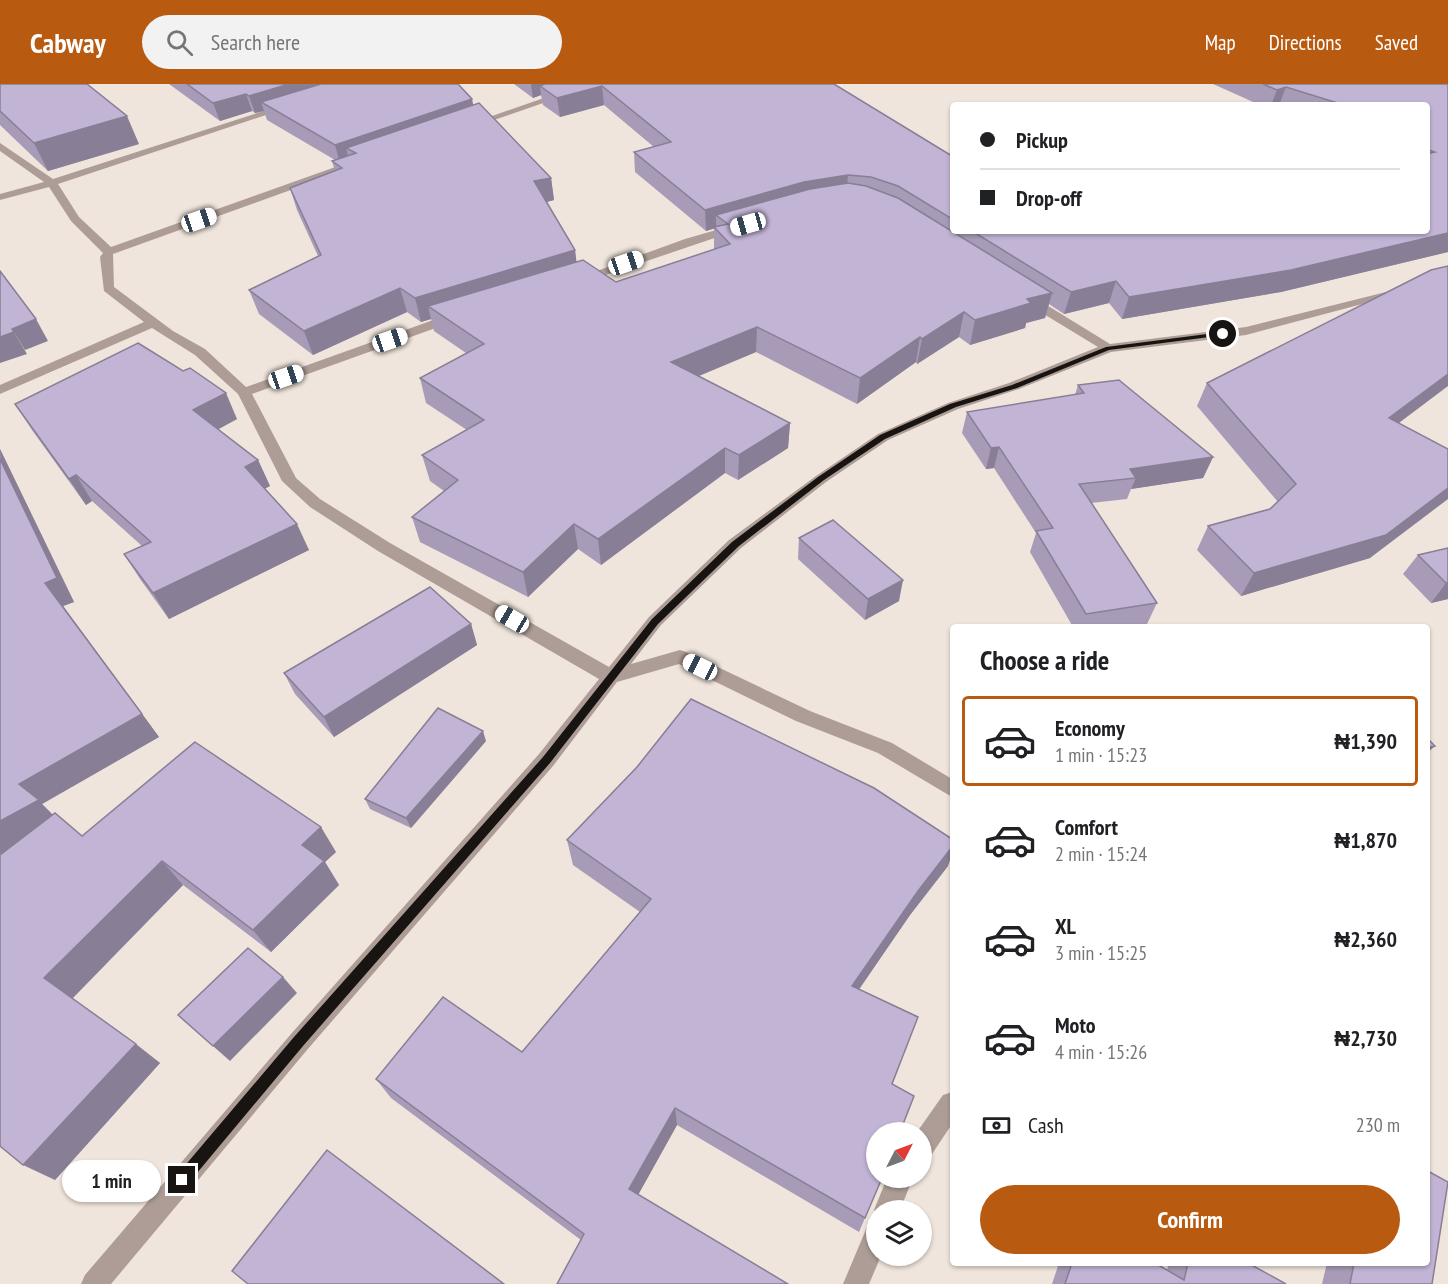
<!DOCTYPE html>
<meta charset="utf-8">
<style>
:root{--surface:#fff;--page:#f2f2f2;--text:#202124;--muted:#757577;--line:#e0e0e0;--accent:#b85a0f}
body{margin:0;font-family:"PT Sans Narrow",sans-serif;background:var(--page);color:var(--text);height:100vh;display:flex;flex-direction:column;font-size:22px;white-space:nowrap}
*{box-sizing:border-box;margin:0}
p{font-size:20px;color:var(--muted)}
.icon{flex:none;width:33px;height:33px;fill:none;stroke:currentColor;stroke-width:2;stroke-linecap:round;stroke-linejoin:round}
.map{position:relative;flex:1;overflow:hidden}
.side{position:absolute;left:950px;top:540px;width:480px;height:642px;display:flex;flex-direction:column;background:var(--surface);border-radius:6px;box-shadow:0 2px 4px #0004}
.side>*{flex:none}
.top-card{position:absolute;left:950px;top:18px;width:480px;height:132px;border-radius:6px;box-shadow:0 2px 4px #0004;display:grid;align-content:center;height:132px;padding:0 30px;background:var(--surface)}
.needle{width:39px;rotate:48deg}
.controls{position:absolute;left:866px;top:1038px;display:grid;gap:12px}
.controls a{display:grid;place-items:center;width:66px;height:66px;border-radius:50%;background:var(--surface);box-shadow:0 2px 4px #0004;font-size:30px}
.end{position:absolute;width:27px;height:27px;margin:-14px;border:8px solid #171411;background:#fff;box-shadow:0 0 0 3px #fff}
.from{border-radius:50%}
.bubble{position:absolute;height:42px;border-radius:21px;background:var(--surface);box-shadow:0 2px 4px #0004;font-size:20px;font-weight:600;line-height:42px;text-align:center}
.car{position:absolute;width:18px;height:36px;margin:-18px -9px;border-radius:8px;box-shadow:0 0 4px 2px #0007;background:linear-gradient(#fff 24%,#345 0 40%,#fff 0 76%,#345 0 86%,#fff 0)}
.top-card b{display:flex;align-items:center;gap:21px;height:57px;font-size:22px}
.top-card b+b{border-top:2px solid var(--line)}
.top-card i{width:15px;height:15px;background:var(--text)}
ul{padding:0;list-style:none}
li{display:flex;align-items:center;gap:18px;height:90px;margin:0 12px 9px;padding:0 18px;border:3px solid transparent;border-radius:6px}
li div{flex:1}
li b{display:block;font-size:22px}
li em{font-style:normal;font-weight:600}
li.current{border-color:var(--accent)}
li>.icon{width:54px;height:54px;stroke-width:1.5}
h2{padding:0 30px;font-size:27px;line-height:72px}
.pay{display:flex;align-items:center;gap:15px;height:66px;padding:0 30px;font-size:22px}
.pay p{margin-inline-start:auto}
.cta{display:flex;gap:12px;margin-top:auto;padding:12px 30px}
.cta a{flex:1;height:69px;border-radius:36px;background:var(--accent);color:#fff;font-size:24px;font-weight:600;line-height:69px;text-align:center}
header{display:flex;align-items:center;gap:36px;box-sizing:border-box;height:84px;padding:0 30px;background:var(--accent);color:#fff}
header strong{font-size:28px}
nav{display:flex;gap:33px;margin-inline-start:auto;font-size:21px}
.search{width:420px;height:54px;background:var(--page);display:flex;align-items:center;gap:15px;box-sizing:border-box;padding:0 21px;border-radius:33px;color:var(--muted);font-size:22px}
.map>svg:first-child{display:block}
.lines{fill:none;stroke-linecap:round;stroke-linejoin:round}
.street{fill:#ae9d97;fill-rule:evenodd}
.wall{fill:#a79bb7}
.shaded-wall{fill:#887e95}
.building{fill:#c2b4d5;stroke:#887e95;stroke-width:1.5}
.route{fill:#171411}
</style>
<header>
<strong>Cabway</strong>
<div class="search"><svg class="icon" aria-label="search" viewBox="0 0 24 24"><circle cx="10" cy="10" r="6"/><path d="M15 15l6 6"/></svg>Search here</div>
<nav><a>Map</a><a>Directions</a><a>Saved</a></nav>
</header>
<div class="map">
<svg width="1448" height="1200" viewBox="0 0 1448 1200">
<rect width="100%" height="100%" fill="#efe5dc"/>
<g class="lines">
<g class="street">
<polygon points="584,0 598,0 474,43 466,41"/>
<polygon points="285,20 293,22 58,100 79,133 111,163 352,77 360,77 360,81 113,170 114,203 173,247 205,265 246,303 450,230 458,230 458,236 252,310 296,394 320,415 390,459 609,583 649,533 729,456 816,392 878,350 948,319 1009,299 1098,263 1024,218 1024,212 1032,212 1110,260 1246,243 1394,206 1400,210 1246,251 1111,268 1019,305 958,325 888,356 826,398 741,464 661,541 631,580 680,566 686,568 810,627 892,659 952,695 952,713 878,669 796,637 679,580 617,598 553,682 307,966 111,1200 81,1200 85,1191 291,950 539,670 599,595 378,467 310,423 282,397 238,310 195,271 152,244 0,310 0,301 144,238 104,207 100,173 103,169 71,137 49,103 0,116 0,110 44,98 0,67 0,59 53,95"/>
<polygon points="737,140 743,143 741,145 582,199 572,196 685,155"/>
<polygon points="952,1008 952,1040 930,1073 921,1076 921,1048 917,1048 943,1011"/>
<polygon points="887,1094 913,1094 900,1126 876,1126 876,1130 874,1126"/>
<polygon points="876,1139 876,1172 881,1172 869,1200 843,1200 867,1143"/>
</g>
</g>
<g class="wall">
<polygon points="0,0 139,60 48,87 0,41"/>
<polygon points="169,0 458,0 472,15 473,21 551,94 554,116 547,118 575,166 576,178 616,198 714,166 714,144 706,147 635,88 634,68 654,63 604,21 560,33 543,21 541,11 533,14 514,0 834,0 952,72 952,147 1426,147 1426,21 1260,21 1213,0 1448,0 1448,168 1281,208 1122,235 1109,219 1064,230 1049,220 1045,234 1026,239 1025,244 970,261 959,253 917,280 916,278 857,320 756,268 699,292 790,339 788,364 738,396 725,389 601,481 578,465 528,513 420,458 412,433 444,407 430,397 422,371 467,346 426,319 420,294 466,269 434,247 431,235 421,238 407,228 313,271 259,230 249,206 318,172 297,126 290,104 335,87 332,77 335,76 267,36 264,27 255,29 252,27 220,37"/>
<polygon points="1207,299 1399,339 1370,474 1241,512 1197,466 1208,442 1270,425 1278,418 1197,322"/>
<polygon points="1078,301 1213,373 1203,394 1131,405 1127,415 1091,419 1157,519 1147,540 1127,543 1073,543 1030,468 1036,449 994,384 986,385 962,349 967,328 1075,311"/>
<polygon points="15,320 237,335 218,345 258,376 270,402 265,404 309,466 169,535 140,495 124,470 142,462 92,417 86,421 32,346"/>
<polygon points="0,365 74,518 63,522 159,653 42,720 53,731 82,752 336,768 325,778 339,801 271,868 183,801 72,914 160,979 55,1096 5,767 0,770"/>
<polygon points="799,454 899,517 865,536 798,475"/>
<polygon points="1448,464 1448,515 1431,519 1403,490 1418,471"/>
<polygon points="471,540 477,561 334,653 295,610 284,589"/>
<polygon points="486,657 411,744 370,725 365,715"/>
<polygon points="567,756 948,782 910,831 859,905 892,1000 865,1134 859,1148 677,1041 638,1111 581,1156 391,1014 376,995 522,968 640,828 573,781"/>
<polygon points="1059,1179 1155,1179 1167,1186 1169,1179 1248,1179 1286,1200 1052,1200"/>
<polygon points="1327,1179 1426,1179 1432,1200 1322,1200"/>
</g>
<g class="shaded-wall">
<polygon points="289,0 350,0 261,18 264,27 255,29 249,12"/>
<polygon points="531,0 577,0 540,2 541,11 533,14"/>
<polygon points="602,2 604,21 560,33 557,14"/>
<polygon points="1286,3 1279,21 1271,21 1277,6"/>
<polygon points="246,10 252,27 220,37 213,19"/>
<polygon points="472,15 475,33 346,64 349,75 340,79 335,61"/>
<polygon points="127,32 139,60 48,87 34,59"/>
<polygon points="848,91 846,112 716,131 716,144 706,147 705,126 804,98"/>
<polygon points="551,94 554,116 538,120 534,97"/>
<polygon points="1448,149 1448,168 1281,208 1122,235 1129,213"/>
<polygon points="575,166 578,189 428,222 431,235 421,238 415,214"/>
<polygon points="1116,197 1109,219 1064,230 1071,208"/>
<polygon points="400,204 407,228 313,271 304,247"/>
<polygon points="1052,209 1045,234 1026,239 1025,244 970,261 975,236 1027,215"/>
<polygon points="964,228 959,253 917,280 922,255"/>
<polygon points="36,235 48,257 25,266 12,245"/>
<polygon points="757,243 756,268 672,303 671,278"/>
<polygon points="14,248 27,270 0,279 0,253"/>
<polygon points="920,253 916,278 857,320 860,294"/>
<polygon points="1448,290 1448,302 1375,357 1389,334"/>
<polygon points="226,309 237,335 206,352 193,326"/>
<polygon points="790,339 788,364 738,396 739,371"/>
<polygon points="999,363 994,384 986,385 991,364"/>
<polygon points="725,364 725,389 601,481 598,455"/>
<polygon points="0,365 74,518 63,522 159,653 42,720 60,738 0,770 0,737 19,700"/>
<polygon points="1213,373 1203,394 1131,405 1136,394 1130,385"/>
<polygon points="258,376 270,402 257,409 245,383"/>
<polygon points="76,391 92,417 86,421 69,395"/>
<polygon points="1448,404 1448,415 1370,474 1241,512 1254,489"/>
<polygon points="297,440 309,466 169,535 153,509"/>
<polygon points="574,440 578,465 528,513 523,488"/>
<polygon points="903,496 899,517 865,536 868,515"/>
<polygon points="1446,499 1448,499 1448,515 1431,519"/>
<polygon points="471,540 477,561 334,653 324,633"/>
<polygon points="483,647 486,657 411,744 406,734"/>
<polygon points="1435,662 1426,670 1426,664"/>
<polygon points="321,743 336,768 325,778 339,801 271,868 253,846 302,761"/>
<polygon points="952,763 952,770 948,782 910,831 847,923 852,902 918,807"/>
<polygon points="162,777 183,801 72,915 44,894"/>
<polygon points="283,893 297,909 230,977 213,962"/>
<polygon points="136,960 160,979 55,1096 23,1081"/>
<polygon points="675,1024 677,1041 633,1120 629,1105"/>
</g>
<g class="building">
<polygon points="0,0 87,0 127,32 34,59 0,27"/>
<polygon points="187,0 289,0 249,12 246,10 213,19"/>
<polygon points="321,0 458,0 472,15 335,61 261,18"/>
<polygon points="545,0 834,0 952,72 952,135 898,102 871,93 848,91 804,98 705,126 634,68 671,58 602,2 557,14 540,2"/>
<polygon points="1263,0 1448,0 1448,149 1291,186 1129,213 1116,197 1071,208 972,147 1426,147 1426,70 1435,68 1426,65 1426,21 1344,21 1286,3 1277,6"/>
<polygon points="479,19 551,94 534,97 575,166 415,214 400,204 304,247 249,206 321,171 290,104 342,84 332,77 356,69 346,64"/>
<polygon points="848,99 866,102 898,114 1052,209 1027,215 1031,219 975,236 964,228 922,255 920,253 860,294 757,243 671,278 790,339 739,371 725,364 598,455 574,440 523,488 412,433 458,396 422,371 484,336 420,294 484,260 428,222 583,176 616,198 730,160 714,143 728,140 716,131 810,105"/>
<polygon points="1448,182 1448,290 1389,334 1448,365 1448,404 1386,451 1254,489 1208,442 1270,425 1296,400 1207,299 1431,186"/>
<polygon points="0,187 36,235 12,245 14,248 0,253"/>
<polygon points="138,259 183,287 190,284 226,309 193,326 258,376 245,383 297,440 153,509 124,470 151,458 76,391 69,395 15,320"/>
<polygon points="1119,296 1213,373 1130,385 1136,394 1079,400 1157,519 1086,530 1036,447 1053,444 999,363 991,364 967,328 1084,309 1078,301"/>
<polygon points="0,375 57,494 45,499 142,630 19,700 39,716 0,737"/>
<polygon points="833,436 903,496 868,515 799,454"/>
<polygon points="1448,464 1448,499 1446,499 1418,471"/>
<polygon points="430,503 471,540 324,633 284,589"/>
<polygon points="691,615 874,704 952,755 952,763 918,807 852,902 918,933 892,1000 914,1012 900,1048 876,1048 876,1094 882,1094 865,1134 675,1024 629,1105 788,1200 557,1200 584,1150 376,995 443,913 522,968 651,815 567,756 637,683"/>
<polygon points="438,624 483,647 406,734 365,715"/>
<polygon points="1426,653 1435,662 1426,664"/>
<polygon points="195,658 321,743 302,761 324,777 253,846 162,777 44,894 136,960 23,1081 0,1062 0,771 55,729 82,752"/>
<polygon points="248,864 283,893 213,962 178,931"/>
<polygon points="327,1066 504,1200 248,1200 232,1187"/>
<polygon points="1426,1086 1448,1098 1432,1200 1350,1200 1354,1179 1426,1179"/>
<polygon points="1072,1179 1155,1179 1184,1196 1188,1179 1248,1179 1286,1200 1065,1200"/>
</g>
<polygon class="route" points="1223,248 1225,251 1109,266 1017,304 956,323 885,355 824,396 739,462 658,540 550,679 303,962 187,1101 177,1101 177,1091 294,953 543,673 652,535 732,458 818,393 880,351 950,320 1012,301 1106,263"/>
</svg>
<div class="controls">
<a><svg class="needle" viewBox="-14 -14 28 28"><path d="M0-13l5 13h-10z" fill="#e53935"/><path d="M0 13l5-13h-10z" fill="#757577"/></svg></a>
<a><svg class="icon" aria-label="layers" viewBox="0 0 24 24"><path d="M12 4l9 5-9 5-9-5zM3 14l9 5 9-5"/></svg></a>
</div>
<i class="end from" style="left:1223px;top:250px"></i>
<i class="end" style="left:182px;top:1096px"></i>
<div class="bubble" style="left:62px;top:1076px;width:99px">1 min</div>
<i class="car" style="left:199px;top:136px;rotate:71deg"></i>
<i class="car" style="left:748px;top:140px;rotate:254deg"></i>
<i class="car" style="left:626px;top:179px;rotate:71deg"></i>
<i class="car" style="left:390px;top:256px;rotate:71deg"></i>
<i class="car" style="left:286px;top:293px;rotate:71deg"></i>
<i class="car" style="left:512px;top:535px;rotate:300deg"></i>
<i class="car" style="left:700px;top:583px;rotate:296deg"></i>
<div class="top-card">
<b><i class="from"></i>Pickup</b>
<b><i></i>Drop-off</b>
</div>
<section class="side">
<h2>Choose a ride</h2>
<ul>
<li class="current"><svg class="icon" aria-label="car" viewBox="0 0 24 24"><path d="M5 17H2v-5l4-1 3-4h7l3 4 3 1v5h-3M9 17h6M6 11h13"/><circle cx="7" cy="17" r="2"/><circle cx="17" cy="17" r="2"/></svg><div><b>Economy</b><p>1 min · 15:23</p></div><em>₦1,390</em></li>
<li><svg class="icon" aria-label="car" viewBox="0 0 24 24"><path d="M5 17H2v-5l4-1 3-4h7l3 4 3 1v5h-3M9 17h6M6 11h13"/><circle cx="7" cy="17" r="2"/><circle cx="17" cy="17" r="2"/></svg><div><b>Comfort</b><p>2 min · 15:24</p></div><em>₦1,870</em></li>
<li><svg class="icon" aria-label="car" viewBox="0 0 24 24"><path d="M5 17H2v-5l4-1 3-4h7l3 4 3 1v5h-3M9 17h6M6 11h13"/><circle cx="7" cy="17" r="2"/><circle cx="17" cy="17" r="2"/></svg><div><b>XL</b><p>3 min · 15:25</p></div><em>₦2,360</em></li>
<li><svg class="icon" aria-label="car" viewBox="0 0 24 24"><path d="M5 17H2v-5l4-1 3-4h7l3 4 3 1v5h-3M9 17h6M6 11h13"/><circle cx="7" cy="17" r="2"/><circle cx="17" cy="17" r="2"/></svg><div><b>Moto</b><p>4 min · 15:26</p></div><em>₦2,730</em></li>
</ul>
<div class="pay"><svg class="icon" aria-label="cash" viewBox="0 0 24 24"><path d="M3 7h18v10H3z"/><circle cx="12" cy="12" r="2"/></svg>Cash<p>230 m</p></div>
<div class="cta"><a>Confirm</a></div>
</section>
</div>
